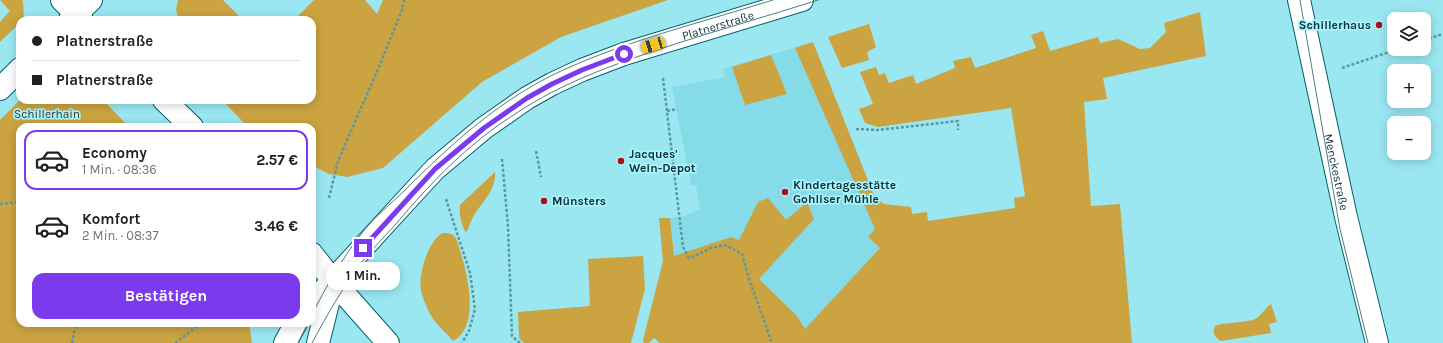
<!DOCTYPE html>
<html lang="de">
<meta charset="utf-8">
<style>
:root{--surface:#fff;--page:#f2f2f2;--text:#202124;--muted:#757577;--line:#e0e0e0;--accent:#7c3aed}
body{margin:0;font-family:Karla,sans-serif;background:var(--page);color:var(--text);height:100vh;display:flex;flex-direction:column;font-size:15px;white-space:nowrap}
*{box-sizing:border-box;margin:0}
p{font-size:13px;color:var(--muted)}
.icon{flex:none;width:22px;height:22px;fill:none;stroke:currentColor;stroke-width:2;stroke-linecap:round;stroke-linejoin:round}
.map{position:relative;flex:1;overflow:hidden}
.drawer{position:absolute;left:16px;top:123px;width:300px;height:204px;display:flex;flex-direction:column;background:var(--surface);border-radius:12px;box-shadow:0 2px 10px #0003}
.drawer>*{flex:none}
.hud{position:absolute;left:16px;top:16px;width:300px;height:88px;border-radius:12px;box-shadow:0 2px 10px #0003;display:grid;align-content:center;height:88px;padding:0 16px;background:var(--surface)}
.buttons{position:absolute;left:1387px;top:12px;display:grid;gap:8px}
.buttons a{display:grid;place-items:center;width:44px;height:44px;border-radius:8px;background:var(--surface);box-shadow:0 2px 10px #0003;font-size:20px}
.end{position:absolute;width:18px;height:18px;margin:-9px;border:5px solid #7c3aed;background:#fff;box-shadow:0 0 0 2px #fff}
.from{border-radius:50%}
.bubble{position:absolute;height:28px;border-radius:12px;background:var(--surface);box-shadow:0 2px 10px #0003;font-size:13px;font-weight:700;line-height:28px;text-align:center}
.car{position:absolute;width:12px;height:24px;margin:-12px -6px;border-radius:5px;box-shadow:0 0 3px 1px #0007;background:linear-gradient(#f5c518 24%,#345 0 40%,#f5c518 0 76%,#345 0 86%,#f5c518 0)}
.hud b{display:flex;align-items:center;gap:14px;height:38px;font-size:15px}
.hud b+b{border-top:1px solid var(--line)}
.hud i{width:10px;height:10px;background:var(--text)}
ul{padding:7px 0 0;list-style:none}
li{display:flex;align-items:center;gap:12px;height:60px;margin:0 8px 6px;padding:0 8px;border:2px solid transparent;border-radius:12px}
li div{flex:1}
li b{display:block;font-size:15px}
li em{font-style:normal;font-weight:700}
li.active{border-color:var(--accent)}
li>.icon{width:36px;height:36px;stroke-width:1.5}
.button{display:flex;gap:8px;margin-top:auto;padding:8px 16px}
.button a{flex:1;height:46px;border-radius:12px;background:var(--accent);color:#fff;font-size:16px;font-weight:700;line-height:46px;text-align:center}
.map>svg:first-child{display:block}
.built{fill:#85dce8}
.green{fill:#cba340}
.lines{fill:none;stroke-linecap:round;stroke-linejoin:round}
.street-casing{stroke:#00606a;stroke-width:24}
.secondary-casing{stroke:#00606a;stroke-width:24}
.path{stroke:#5e989f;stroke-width:2.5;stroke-dasharray:3 2;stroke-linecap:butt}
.street{stroke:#fff;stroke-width:22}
.secondary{stroke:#fff;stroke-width:22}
.tram{stroke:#4a7e84;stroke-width:1}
.route{stroke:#7c3aed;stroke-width:5}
.poi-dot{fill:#a60f17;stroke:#a7f4ff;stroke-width:1.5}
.labels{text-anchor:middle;stroke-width:3.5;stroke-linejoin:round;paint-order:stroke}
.poi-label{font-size:12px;font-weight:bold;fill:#0e2f33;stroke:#a7f4ff;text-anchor:start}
.street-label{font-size:12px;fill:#0e2f33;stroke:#a7f4ff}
.park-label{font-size:12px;fill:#3d341f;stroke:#a7f4ff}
</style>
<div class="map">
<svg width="1443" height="343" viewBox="0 0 1443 343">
<rect width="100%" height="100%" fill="#9ae7f1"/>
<polygon class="built" points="813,42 890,236 806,331 683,343 670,218 685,216 700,209 696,185 691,185 672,87 726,77 722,69"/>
<g class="green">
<polygon points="0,0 22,0 23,2 24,19 20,20 20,23 0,42 0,22 10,11"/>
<polygon points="178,0 223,0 243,20 179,20 176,10"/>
<polygon points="314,0 365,0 377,14 383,0 668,0 561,37 482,82 383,168 347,177 329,174 312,165 312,127 248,127 222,100 312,100 312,20 294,20"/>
<polygon points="1200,12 1206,56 1103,78 1107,99 1084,102 1091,206 1120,204 1132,343 660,343 654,338 649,343 644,343 643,340 663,261 659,218 670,218 674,256 731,237 739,240 758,202 768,198 786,220 807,202 814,219 759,279 797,316 805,329 880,248 868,237 875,229 795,48 813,42 875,198 884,204 911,207 912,214 927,212 928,221 1015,208 1014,198 1025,196 1011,108 878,127 865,123 859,109 873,104 860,72 876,67 879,75 885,73 889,83 913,75 916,84 955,68 953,61 971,57 975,68 1036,48 1031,35 1043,31 1050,51 1098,37 1100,43 1118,39 1140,49 1150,48 1166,32 1164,23"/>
<polygon points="869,24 876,47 867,52 869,60 842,68 828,37"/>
<polygon points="771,55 787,94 745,105 732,67"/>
<polygon points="20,100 103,100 129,127 20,127 20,323 249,323 252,343 0,343 0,120"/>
<path d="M495,172c1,18 -12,29 -21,43 -3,6 -5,12 -8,18 -5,-10 -7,-17 -6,-28z"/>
<path d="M443,233c4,0 9,0 12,4 3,4 4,11 6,17 7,22 19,73 -8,87 -7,-8 -20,-20 -24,-29 -3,-6 -6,-14 -8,-21 -3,-16 7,-51 22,-58z"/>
<polygon points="643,256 645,289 631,343 524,343 519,338 518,312 590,306 588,259"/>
<path d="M1271,304l6,18 -8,2 2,9 -50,8c-7,-4 -9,-8 -6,-15l6,-2c8,-1 28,-2 34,-5 7,-3 10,-12 16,-15z"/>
</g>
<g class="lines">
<g class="street-casing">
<g id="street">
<polyline points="62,0 82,20"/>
<path id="s1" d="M1299,0l47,217 31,126"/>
<polyline points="70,20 91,0"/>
<polyline points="0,89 20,69"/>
<polyline points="164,100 192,127"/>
<polyline points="312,254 333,281 388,343"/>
</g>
</g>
<g class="secondary-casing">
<g id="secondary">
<path id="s2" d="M312,303l123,-134 49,-41 43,-30 25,-14 30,-14 42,-16 178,-54"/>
<polyline points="285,343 296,323"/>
<polyline points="318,343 333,283"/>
</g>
</g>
<g class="path">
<polyline points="1424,40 1443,34"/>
<polyline points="1342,68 1398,49"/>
<polyline points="663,78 683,247 689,258 697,255 711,248 725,245 742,254 749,279 771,340 770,343"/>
<polyline points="667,111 677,109"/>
<polyline points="856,129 878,130 958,121 958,130"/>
<polyline points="536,151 541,177"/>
<polyline points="502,159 508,226 512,336 520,343"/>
<polyline points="329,198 338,161 379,67 402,10 404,0"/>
<polyline points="446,199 470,273 475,309 469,331 462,343"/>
<polyline points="0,204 20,202"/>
<polyline points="72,343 76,323"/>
<polyline points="175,343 202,323"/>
</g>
<use href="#street" class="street"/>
<use href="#secondary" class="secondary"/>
<g class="tram">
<polyline points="1300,0 1340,229 1368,343"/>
<path d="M312,315c14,-29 30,-56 50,-82 12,-16 29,-29 43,-43 47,-47 97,-92 158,-120 66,-30 140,-48 210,-70"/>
<polyline points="298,343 308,323"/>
<path d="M312,343c15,-28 31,-56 50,-81 11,-14 23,-26 34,-38 35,-42 73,-81 119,-110 48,-32 100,-50 154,-68 49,-16 99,-30 149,-46"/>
</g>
</g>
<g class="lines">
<polyline class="route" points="363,248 435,169 484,128 527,98 552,84 582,70 624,54"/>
</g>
<g class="poi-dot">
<circle cx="1379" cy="25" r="4"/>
<circle cx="621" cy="161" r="4"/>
<circle cx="785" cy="192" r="4"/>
<circle cx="544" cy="201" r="4"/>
</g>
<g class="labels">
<g class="poi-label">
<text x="1371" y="29" text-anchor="end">Schillerhaus</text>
<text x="629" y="158">Jacques'<tspan x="629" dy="14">Wein-Depot</tspan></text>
<text x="793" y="189">Kindertagesstätte<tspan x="793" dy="14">Gohliser Mühle</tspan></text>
<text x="552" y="205">Münsters</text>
</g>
<g class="street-label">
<text dy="4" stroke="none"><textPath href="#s2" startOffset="503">Platnerstraße</textPath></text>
<text dy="4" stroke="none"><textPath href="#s1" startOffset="176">Menckestraße</textPath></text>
</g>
<g class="park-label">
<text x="47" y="118">Schillerhain</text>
</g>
</g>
</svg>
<div class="buttons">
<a><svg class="icon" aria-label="layers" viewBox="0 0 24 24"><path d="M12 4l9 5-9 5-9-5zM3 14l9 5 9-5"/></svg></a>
<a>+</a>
<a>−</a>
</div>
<i class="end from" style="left:624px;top:54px"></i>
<i class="end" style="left:363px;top:248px"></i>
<div class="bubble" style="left:326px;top:262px;width:74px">1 Min.</div>
<i class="car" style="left:653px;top:45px;rotate:253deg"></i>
<div class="hud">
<b><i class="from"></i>Platnerstraße</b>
<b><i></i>Platnerstraße</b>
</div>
<section class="drawer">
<ul>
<li class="active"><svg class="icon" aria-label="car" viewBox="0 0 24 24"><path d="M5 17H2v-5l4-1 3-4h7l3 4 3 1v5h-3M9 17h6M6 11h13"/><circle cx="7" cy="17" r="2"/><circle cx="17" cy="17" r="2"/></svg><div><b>Economy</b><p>1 Min. · 08:36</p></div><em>2.57 €</em></li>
<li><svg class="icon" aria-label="car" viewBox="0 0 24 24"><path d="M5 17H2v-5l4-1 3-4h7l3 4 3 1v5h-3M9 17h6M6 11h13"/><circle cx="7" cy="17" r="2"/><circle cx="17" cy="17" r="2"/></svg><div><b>Komfort</b><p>2 Min. · 08:37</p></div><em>3.46 €</em></li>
</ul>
<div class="button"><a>Bestätigen</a></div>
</section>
</div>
